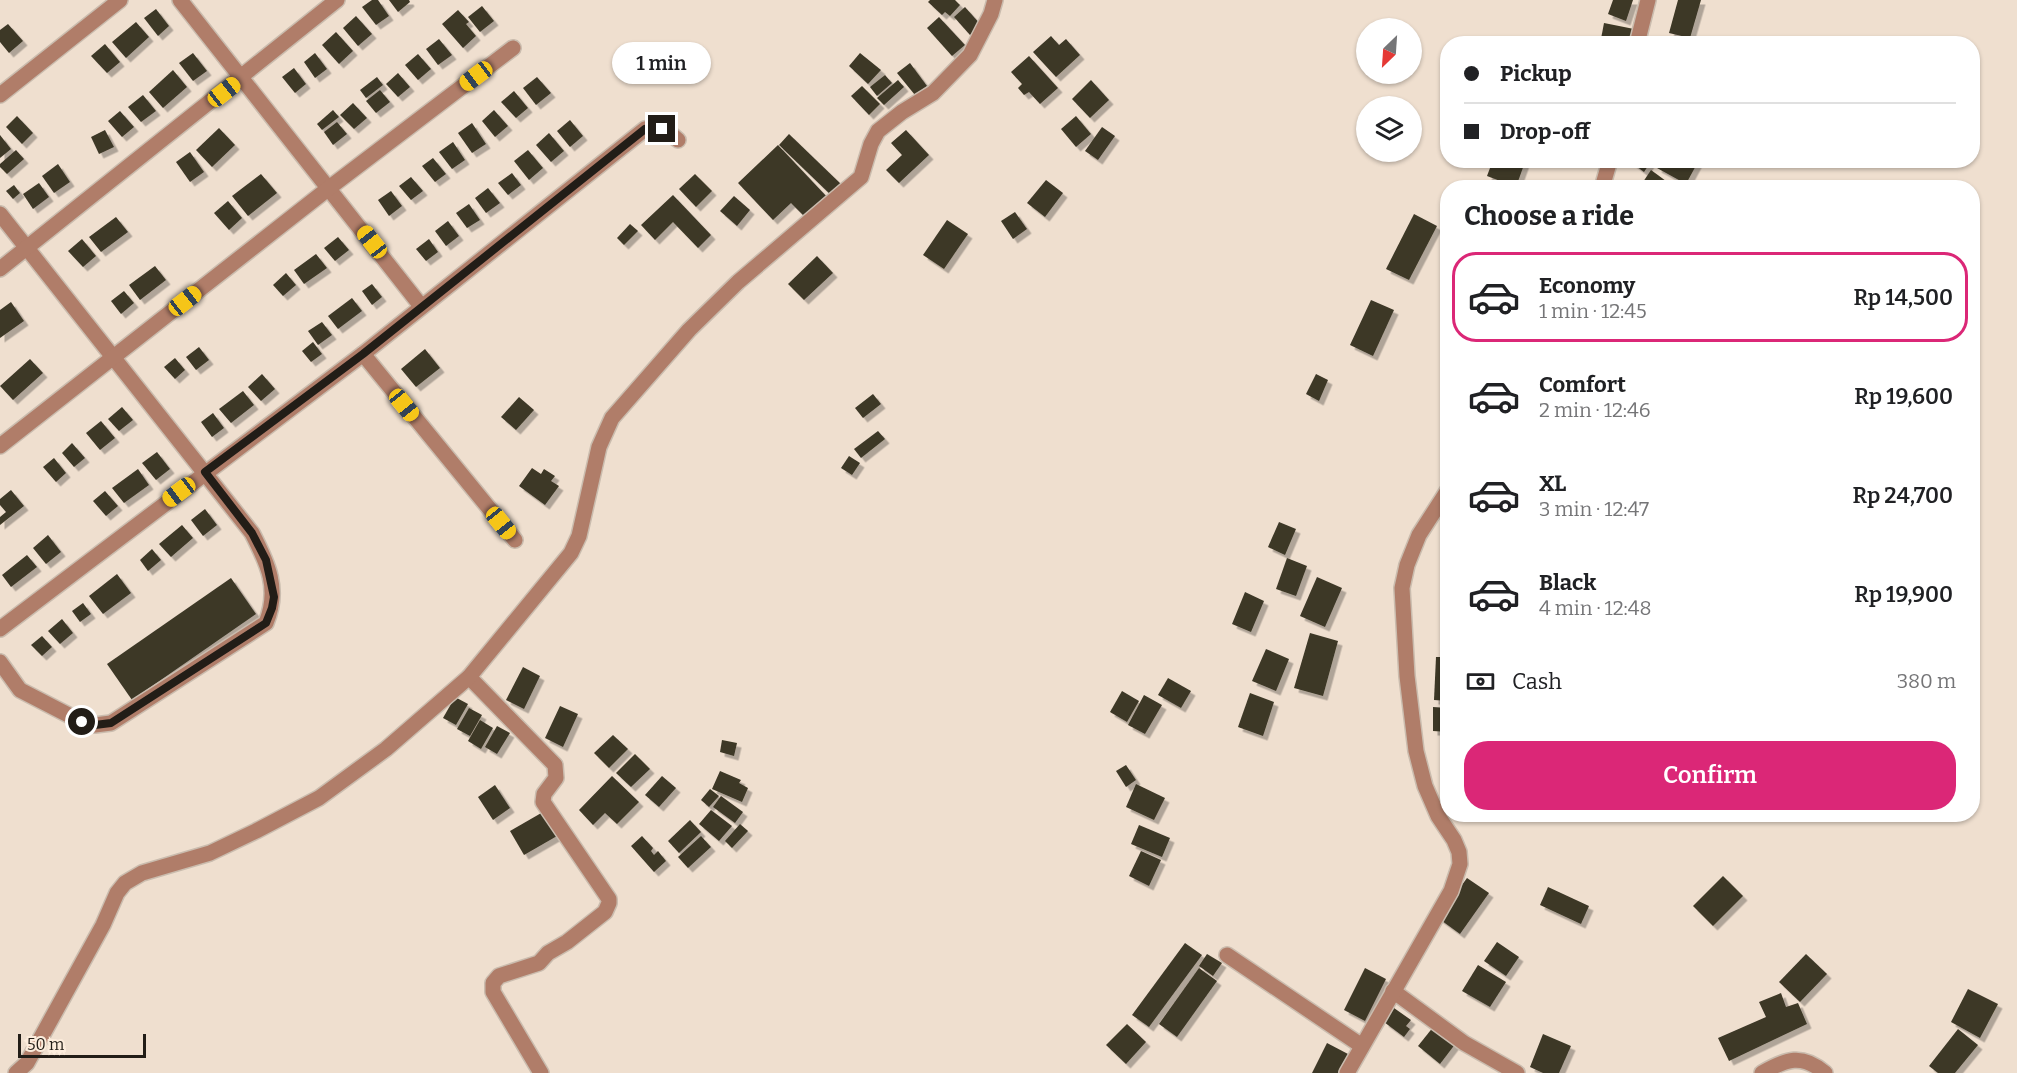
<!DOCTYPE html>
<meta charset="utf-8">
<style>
:root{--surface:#fff;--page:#f2f2f2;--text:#202124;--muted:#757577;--line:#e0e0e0;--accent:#db2777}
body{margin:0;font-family:Bitter,serif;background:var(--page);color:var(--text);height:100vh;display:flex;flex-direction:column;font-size:22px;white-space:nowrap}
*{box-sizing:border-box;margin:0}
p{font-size:20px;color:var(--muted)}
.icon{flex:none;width:33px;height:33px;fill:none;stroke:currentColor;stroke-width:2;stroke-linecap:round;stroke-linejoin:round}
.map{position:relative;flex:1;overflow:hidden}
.side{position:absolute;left:1440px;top:180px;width:540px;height:642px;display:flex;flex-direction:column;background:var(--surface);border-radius:24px;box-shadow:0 2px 4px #0004}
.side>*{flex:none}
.banner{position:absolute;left:1440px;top:36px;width:540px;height:132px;border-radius:24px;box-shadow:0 2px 4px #0004;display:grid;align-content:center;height:132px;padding:0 24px;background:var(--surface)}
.needle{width:39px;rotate:205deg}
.controls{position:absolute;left:1356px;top:18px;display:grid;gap:12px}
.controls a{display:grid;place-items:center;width:66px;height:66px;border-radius:50%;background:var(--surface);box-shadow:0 2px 4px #0004;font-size:30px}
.scale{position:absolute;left:18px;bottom:15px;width:128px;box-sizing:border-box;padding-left:6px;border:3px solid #221d17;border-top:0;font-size:16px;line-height:21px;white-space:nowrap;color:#221d17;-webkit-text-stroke:4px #fcecdc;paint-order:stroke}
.end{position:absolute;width:27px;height:27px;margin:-14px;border:8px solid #221d17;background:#fff;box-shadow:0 0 0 3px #fff}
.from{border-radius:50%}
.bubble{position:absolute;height:42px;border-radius:21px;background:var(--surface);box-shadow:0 2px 4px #0004;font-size:20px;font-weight:600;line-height:42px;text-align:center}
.car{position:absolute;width:18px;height:36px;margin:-18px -9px;border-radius:8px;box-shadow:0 0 4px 2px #0007;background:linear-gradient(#f5c518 24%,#345 0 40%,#f5c518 0 76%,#345 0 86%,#f5c518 0)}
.banner b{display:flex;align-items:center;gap:21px;height:57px;font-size:22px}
.banner b+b{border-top:2px solid var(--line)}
.banner i{width:15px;height:15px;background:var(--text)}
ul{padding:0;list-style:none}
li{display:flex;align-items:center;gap:18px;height:90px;margin:0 12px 9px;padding:0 12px;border:3px solid transparent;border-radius:24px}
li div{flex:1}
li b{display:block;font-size:22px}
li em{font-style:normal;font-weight:600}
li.on{border-color:var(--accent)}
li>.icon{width:54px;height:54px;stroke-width:1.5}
h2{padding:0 24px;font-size:27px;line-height:72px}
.pay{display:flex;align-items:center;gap:15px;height:66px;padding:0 24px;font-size:22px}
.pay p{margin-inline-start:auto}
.action{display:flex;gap:12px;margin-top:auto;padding:12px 24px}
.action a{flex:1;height:69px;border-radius:24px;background:var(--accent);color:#fff;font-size:24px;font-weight:600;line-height:69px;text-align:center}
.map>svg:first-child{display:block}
.building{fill:#3c3726;filter:url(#shadow)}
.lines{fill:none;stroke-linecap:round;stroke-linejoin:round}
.minor-casing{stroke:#cabcae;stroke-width:18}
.minor{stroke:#b07d69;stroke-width:15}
.route{stroke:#221d17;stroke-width:8}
</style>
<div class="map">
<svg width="2017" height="1073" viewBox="0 0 2017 1073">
<defs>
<filter id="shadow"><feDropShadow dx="4.5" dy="4.5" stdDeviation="0" flood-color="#0004"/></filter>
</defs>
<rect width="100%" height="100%" fill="#efdfcf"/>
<g class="building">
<polygon points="372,0 378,0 389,16 376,25 362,7"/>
<polygon points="389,0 409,0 410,2 398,12"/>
<polygon points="930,0 955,0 960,5 950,16 945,12 942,15 928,2"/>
<polygon points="1613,0 1633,0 1626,21 1608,14"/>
<polygon points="1678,0 1701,0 1690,38 1669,33"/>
<polygon points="482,6 494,21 480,32 468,17"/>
<polygon points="965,7 981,25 970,35 954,17"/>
<polygon points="156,9 169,26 158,36 144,18"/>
<polygon points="458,10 469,22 466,24 476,36 463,48 442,24"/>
<polygon points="356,16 372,34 358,46 343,28"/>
<polygon points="939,17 965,45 952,56 927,28"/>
<polygon points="136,22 149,37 126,58 112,42"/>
<polygon points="1604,23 1634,29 1631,44 1600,44"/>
<polygon points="8,24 23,41 9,53 0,42 0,30"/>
<polygon points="336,32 353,51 339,64 322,45"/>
<polygon points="1051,36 1059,45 1066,39 1080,55 1056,77 1033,52"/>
<polygon points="439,39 452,55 438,65 426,49"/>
<polygon points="105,44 120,62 107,73 91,56"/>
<polygon points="193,53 207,71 193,81 179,63"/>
<polygon points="315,53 327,69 315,78 304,62"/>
<polygon points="860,53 881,70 868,84 849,66"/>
<polygon points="418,54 431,69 418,80 405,65"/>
<polygon points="1029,56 1058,88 1040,104 1029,92 1024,95 1018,88 1022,84 1011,72"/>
<polygon points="910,63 927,86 915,95 897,73"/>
<polygon points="294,68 306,84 295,93 282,77"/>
<polygon points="173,70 187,87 163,108 149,92"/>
<polygon points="398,73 410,87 398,97 386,84"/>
<polygon points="885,75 892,83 877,96 870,87"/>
<polygon points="377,77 383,85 366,98 360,90"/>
<polygon points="537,77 551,93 536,105 523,88"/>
<polygon points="898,80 904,87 884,105 877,98"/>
<polygon points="1091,80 1109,100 1090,118 1072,99"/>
<polygon points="862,86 880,104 869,115 851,96"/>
<polygon points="380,90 390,102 376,113 366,101"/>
<polygon points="514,91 528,108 516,118 501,102"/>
<polygon points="143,95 156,111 141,122 128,107"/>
<polygon points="353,103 367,118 354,129 340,115"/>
<polygon points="333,110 339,117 322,130 317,124"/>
<polygon points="494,110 508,126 495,137 482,121"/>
<polygon points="120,111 134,127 122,137 108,121"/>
<polygon points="17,116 33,133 22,144 6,127"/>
<polygon points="1076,116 1091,134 1076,147 1061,129"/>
<polygon points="570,120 583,136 570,147 557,131"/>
<polygon points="337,122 347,134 333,145 324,132"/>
<polygon points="472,123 486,144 472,153 458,133"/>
<polygon points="1102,127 1115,136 1098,160 1085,151"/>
<polygon points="219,128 235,145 212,167 196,150"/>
<polygon points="105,130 114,147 99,154 91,137"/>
<polygon points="906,130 929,155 899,183 886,170 902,155 891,143"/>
<polygon points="549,133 564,151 551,162 536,145"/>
<polygon points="789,134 843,186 833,197 779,145"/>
<polygon points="0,135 11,149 0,158"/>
<polygon points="453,142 465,160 452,169 439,152"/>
<polygon points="778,145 828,198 806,218 791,203 773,220 738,183"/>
<polygon points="16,150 24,159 7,174 0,167 0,164"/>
<polygon points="528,150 543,168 529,180 514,161"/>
<polygon points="190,152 204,172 190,182 176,162"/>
<polygon points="433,158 446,174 435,182 422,166"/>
<polygon points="1493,160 1525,162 1516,187 1487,176"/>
<polygon points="1628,160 1652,160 1644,172"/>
<polygon points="1661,160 1699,160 1686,184 1657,168"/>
<polygon points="58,164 70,182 54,193 42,176"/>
<polygon points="1651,170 1670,184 1667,188 1639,188"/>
<polygon points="512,173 521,185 508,195 498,183"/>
<polygon points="261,174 277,193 248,216 232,196"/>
<polygon points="695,174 712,191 696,207 679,189"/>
<polygon points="411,177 423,191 411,200 399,186"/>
<polygon points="1046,180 1063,193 1045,217 1027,203"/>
<polygon points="39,183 49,197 33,209 23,194"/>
<polygon points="14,185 20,193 13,199 6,191"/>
<polygon points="488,188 500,203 486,213 475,198"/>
<polygon points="391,191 402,206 389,216 378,200"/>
<polygon points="673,195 711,235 698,248 673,222 655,240 641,225"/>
<polygon points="734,196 750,210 737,226 720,211"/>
<polygon points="228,201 242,218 229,230 214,213"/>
<polygon points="469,204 480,220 467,228 456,213"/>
<polygon points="1015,212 1027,229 1013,239 1001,221"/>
<polygon points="1414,214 1437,226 1409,280 1386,269"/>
<polygon points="116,217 128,232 101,252 89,237"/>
<polygon points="947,220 968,234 944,269 923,255"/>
<polygon points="448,221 459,236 446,246 435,231"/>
<polygon points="630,224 638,231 624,245 617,238"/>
<polygon points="338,237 349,250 335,261 324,248"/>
<polygon points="82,239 96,256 83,267 68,251"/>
<polygon points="429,239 438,252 426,261 416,249"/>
<polygon points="316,254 327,268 304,284 294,270"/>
<polygon points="817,256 833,273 804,300 788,284"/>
<polygon points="155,266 166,280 140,300 129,285"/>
<polygon points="286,273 296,285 283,296 273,285"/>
<polygon points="372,284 382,297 372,305 362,291"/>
<polygon points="124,291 134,303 121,314 111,301"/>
<polygon points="352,298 362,311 338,329 328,316"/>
<polygon points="1371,300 1394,310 1373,356 1350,345"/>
<polygon points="11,302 24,321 0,338 0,310"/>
<polygon points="322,322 332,335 318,345 308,331"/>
<polygon points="313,342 322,354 311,362 302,351"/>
<polygon points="199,347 209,360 196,370 186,357"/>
<polygon points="425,349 440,368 416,387 401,369"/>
<polygon points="175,358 185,370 175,379 164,367"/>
<polygon points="30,359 43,373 13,400 0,386"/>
<polygon points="262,374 275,389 261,401 248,387"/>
<polygon points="1316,374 1328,380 1319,401 1306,394"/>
<polygon points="243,391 254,405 231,423 219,409"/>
<polygon points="873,394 881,404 863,418 855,408"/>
<polygon points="519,397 534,410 516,430 501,417"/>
<polygon points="122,407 133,420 119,431 108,419"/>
<polygon points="213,413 224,428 212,437 201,422"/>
<polygon points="101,421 115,438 100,450 86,433"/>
<polygon points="878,431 885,439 861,458 854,449"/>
<polygon points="72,443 85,458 74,467 62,453"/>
<polygon points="157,452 170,469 156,480 142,463"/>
<polygon points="849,456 860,463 852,475 841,468"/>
<polygon points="54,458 66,473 56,482 43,467"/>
<polygon points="532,468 541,474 544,469 555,476 551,481 559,486 545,505 519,486"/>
<polygon points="138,469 149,485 124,503 112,488"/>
<polygon points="11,490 24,506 0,525 0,517 6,512 0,505 0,499"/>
<polygon points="105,491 118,506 106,516 93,501"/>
<polygon points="205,509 217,525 203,536 191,520"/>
<polygon points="1279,522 1296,529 1285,555 1268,547"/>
<polygon points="182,525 193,538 171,557 159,544"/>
<polygon points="48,535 61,552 46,564 33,548"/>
<polygon points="152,549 161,560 148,571 140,560"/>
<polygon points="27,555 37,567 11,587 2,575"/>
<polygon points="1287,558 1307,566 1296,596 1276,589"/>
<polygon points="117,574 131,593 103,614 89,596"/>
<polygon points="1317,577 1342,588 1325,627 1300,616"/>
<polygon points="231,578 256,614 132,700 107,664"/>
<polygon points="1245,592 1264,601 1251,632 1232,624"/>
<polygon points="83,603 91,614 80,622 72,611"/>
<polygon points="62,619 73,633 60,644 48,631"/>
<polygon points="1310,633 1338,641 1323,696 1294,688"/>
<polygon points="42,636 52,647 42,656 31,645"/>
<polygon points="1266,649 1289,659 1276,691 1252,681"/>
<polygon points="1436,657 1448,657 1448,701 1434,700"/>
<polygon points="523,667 540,676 524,709 506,700"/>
<polygon points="1168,678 1191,691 1181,708 1158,695"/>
<polygon points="1122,691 1139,701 1127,722 1110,712"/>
<polygon points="1250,693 1274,702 1263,736 1238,727"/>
<polygon points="1144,695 1162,705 1145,734 1128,725"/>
<polygon points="455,697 468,704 456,725 443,718"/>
<polygon points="560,706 578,714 563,747 545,738"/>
<polygon points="1433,707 1448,708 1448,732 1433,731"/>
<polygon points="469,708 482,715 470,736 457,729"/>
<polygon points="480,720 493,728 481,749 468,741"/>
<polygon points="497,726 510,733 497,754 485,747"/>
<polygon points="613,735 628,749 609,768 594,753"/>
<polygon points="722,740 737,743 734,756 720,752"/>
<polygon points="635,754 650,769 631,787 616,773"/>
<polygon points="1126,765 1136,780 1126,787 1116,771"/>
<polygon points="720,771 741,780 739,783 748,788 742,802 712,789"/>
<polygon points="612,776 639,802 617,824 605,813 593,825 579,810"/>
<polygon points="662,776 676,788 659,807 645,795"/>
<polygon points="1136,784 1165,798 1154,820 1126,807"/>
<polygon points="495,785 510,808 493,820 478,797"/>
<polygon points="710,789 719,796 709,807 701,800"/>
<polygon points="721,796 743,812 735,823 713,807"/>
<polygon points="711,810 732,826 719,841 699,824"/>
<polygon points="543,812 557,836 524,855 510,831"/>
<polygon points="690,820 701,832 679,853 668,841"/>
<polygon points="740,824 748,831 732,848 725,841"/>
<polygon points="1139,825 1170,838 1162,857 1131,844"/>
<polygon points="642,836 653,848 651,851 654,855 658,851 666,861 654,872 631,846"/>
<polygon points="701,836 711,847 688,868 678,857"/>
<polygon points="1141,851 1161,860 1149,886 1129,876"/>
<polygon points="1723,876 1743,896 1713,926 1693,906"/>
<polygon points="1467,878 1489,893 1460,934 1438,918"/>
<polygon points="1548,887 1589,906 1581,924 1540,905"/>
<polygon points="1497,942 1519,957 1506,976 1484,961"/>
<polygon points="1185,943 1202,955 1149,1027 1132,1015"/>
<polygon points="1207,954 1222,963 1213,976 1199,966"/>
<polygon points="1806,954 1827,974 1800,1002 1779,982"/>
<polygon points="1478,965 1506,982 1490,1007 1462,991"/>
<polygon points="1199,968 1217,981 1177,1037 1159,1024"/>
<polygon points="1365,968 1386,979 1365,1021 1344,1010"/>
<polygon points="1968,989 1998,1004 1980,1038 1951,1022"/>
<polygon points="1781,993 1786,1007 1798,1003 1807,1024 1729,1061 1718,1038 1766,1017 1759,1002"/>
<polygon points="1394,1008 1411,1020 1406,1026 1410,1029 1404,1037 1384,1022"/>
<polygon points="1127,1024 1146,1042 1126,1064 1106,1045"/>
<polygon points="1434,1026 1456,1043 1440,1064 1418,1046"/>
<polygon points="1958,1029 1978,1045 1955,1073 1938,1073 1929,1066"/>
<polygon points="1543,1034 1571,1046 1559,1073 1543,1073 1530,1067"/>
<polygon points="1327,1043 1348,1054 1338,1073 1312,1073"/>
</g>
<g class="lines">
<g class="minor-casing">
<g id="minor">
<polyline points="180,0 421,306"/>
<polyline points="1637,44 1648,0"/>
<polyline points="0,95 120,0"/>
<polyline points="1602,188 1610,160"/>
<path d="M0,214l252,319c16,31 28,56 14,90l-155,100 -16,2 -13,-3 -62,-32 -20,-28"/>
<polyline points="0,269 337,0"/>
<polyline points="363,354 515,540"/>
<polyline points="0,446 329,188 513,48"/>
<path d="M0,629l363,-275 282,-225c14,-4 24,2 33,11"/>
<polyline points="469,677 555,765 556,778 544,794 543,802 609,899 609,903 605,912 567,942 548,953 539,963 499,976 493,983 493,992 541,1073"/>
<polyline points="1227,955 1362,1046"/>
<polyline points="1393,991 1464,1043 1517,1073"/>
<polyline points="16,1073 27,1063 103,925 117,893 125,883 142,873 210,853 256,831 319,798 386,749 469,677 571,553 579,536 599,447 612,418 689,330 738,282 861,177 871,144 878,131 902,112 933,93 970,55 991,14 995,0"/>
<polyline points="1347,1073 1451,891 1460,864 1459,852 1454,840 1438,816 1425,786 1416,751 1407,676 1402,588 1407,565 1419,535 1448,490"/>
<path d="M1762,1073c24,-14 40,-20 63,0"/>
</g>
</g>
<use href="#minor" class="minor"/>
</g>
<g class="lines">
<polyline class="route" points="82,722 95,725 111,723 266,623 272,608 274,597 266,560 252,533 205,472 363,354 645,129 653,127 662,129"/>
</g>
</svg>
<div class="controls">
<a><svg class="needle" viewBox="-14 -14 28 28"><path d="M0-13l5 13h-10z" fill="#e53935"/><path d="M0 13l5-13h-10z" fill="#757577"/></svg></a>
<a><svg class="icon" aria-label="layers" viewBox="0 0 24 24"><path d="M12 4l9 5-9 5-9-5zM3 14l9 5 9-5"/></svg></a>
</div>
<div class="scale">50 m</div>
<i class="end from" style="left:82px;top:722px"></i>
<i class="end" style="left:662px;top:129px"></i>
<div class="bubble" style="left:612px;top:42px;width:99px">1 min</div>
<i class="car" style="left:476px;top:76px;rotate:233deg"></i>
<i class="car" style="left:224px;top:92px;rotate:52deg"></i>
<i class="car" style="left:372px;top:242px;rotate:322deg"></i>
<i class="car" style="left:185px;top:301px;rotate:52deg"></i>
<i class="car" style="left:404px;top:405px;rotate:141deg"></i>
<i class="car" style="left:179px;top:492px;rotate:233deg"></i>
<i class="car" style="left:501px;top:523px;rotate:141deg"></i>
<div class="banner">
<b><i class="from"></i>Pickup</b>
<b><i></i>Drop-off</b>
</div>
<section class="side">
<h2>Choose a ride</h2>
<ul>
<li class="on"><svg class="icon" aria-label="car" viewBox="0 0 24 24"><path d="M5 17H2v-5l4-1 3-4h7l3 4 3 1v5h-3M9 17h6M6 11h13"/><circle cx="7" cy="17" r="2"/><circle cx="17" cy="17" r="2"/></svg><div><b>Economy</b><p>1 min · 12:45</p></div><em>Rp 14,500</em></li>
<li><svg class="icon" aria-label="car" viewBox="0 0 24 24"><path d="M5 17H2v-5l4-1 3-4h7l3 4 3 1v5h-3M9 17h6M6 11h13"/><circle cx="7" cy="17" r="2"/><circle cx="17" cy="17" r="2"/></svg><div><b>Comfort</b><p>2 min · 12:46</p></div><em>Rp 19,600</em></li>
<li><svg class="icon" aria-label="car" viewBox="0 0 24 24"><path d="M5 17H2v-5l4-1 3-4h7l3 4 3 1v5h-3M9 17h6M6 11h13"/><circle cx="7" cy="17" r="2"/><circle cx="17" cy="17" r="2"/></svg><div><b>XL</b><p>3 min · 12:47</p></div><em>Rp 24,700</em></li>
<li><svg class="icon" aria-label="car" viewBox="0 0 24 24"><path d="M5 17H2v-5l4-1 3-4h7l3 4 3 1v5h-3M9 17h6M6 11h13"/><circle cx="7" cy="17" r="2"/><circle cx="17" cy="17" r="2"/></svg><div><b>Black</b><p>4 min · 12:48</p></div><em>Rp 19,900</em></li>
</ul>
<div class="pay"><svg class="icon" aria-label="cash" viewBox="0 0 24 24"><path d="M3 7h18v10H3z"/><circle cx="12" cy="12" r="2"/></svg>Cash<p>380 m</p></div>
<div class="action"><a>Confirm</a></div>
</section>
</div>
